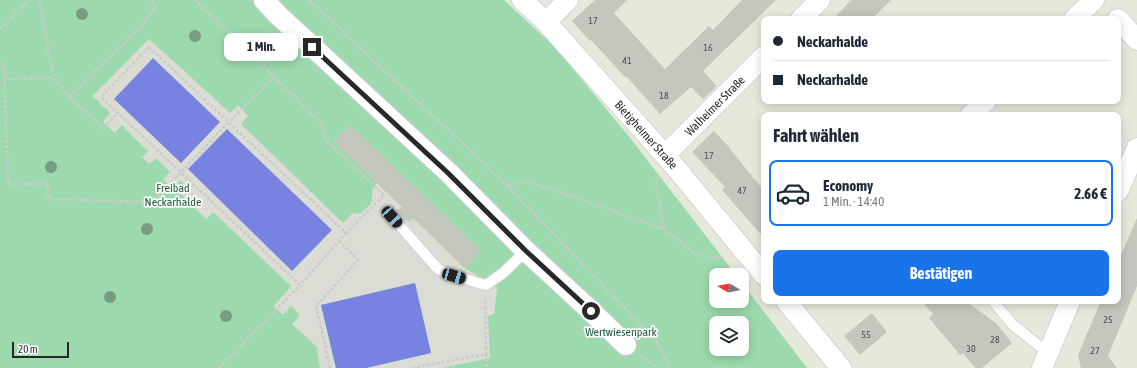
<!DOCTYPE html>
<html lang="de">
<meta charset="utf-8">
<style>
:root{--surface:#fff;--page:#f6f6f7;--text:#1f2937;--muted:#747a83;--line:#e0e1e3;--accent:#1a73e8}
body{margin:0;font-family:"Asap Condensed",sans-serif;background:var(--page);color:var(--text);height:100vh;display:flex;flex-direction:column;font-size:15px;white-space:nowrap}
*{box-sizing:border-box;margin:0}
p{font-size:13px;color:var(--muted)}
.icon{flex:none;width:22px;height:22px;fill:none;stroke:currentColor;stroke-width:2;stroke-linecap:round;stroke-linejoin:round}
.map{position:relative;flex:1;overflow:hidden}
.sheet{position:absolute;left:761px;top:112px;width:360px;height:192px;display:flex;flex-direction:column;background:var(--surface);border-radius:8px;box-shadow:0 2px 10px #0003}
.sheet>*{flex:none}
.top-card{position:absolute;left:761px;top:16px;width:360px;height:88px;border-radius:8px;box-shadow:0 2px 10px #0003;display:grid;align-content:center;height:88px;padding:0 12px;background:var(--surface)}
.needle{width:26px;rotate:280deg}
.tools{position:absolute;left:709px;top:268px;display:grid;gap:8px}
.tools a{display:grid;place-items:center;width:40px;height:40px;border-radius:8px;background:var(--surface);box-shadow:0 2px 10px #0003;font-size:20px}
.scale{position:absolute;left:12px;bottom:10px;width:57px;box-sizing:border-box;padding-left:4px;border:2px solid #282828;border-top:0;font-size:11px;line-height:14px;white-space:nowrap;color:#282828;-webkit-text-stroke:3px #fff;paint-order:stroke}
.end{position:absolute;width:18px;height:18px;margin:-9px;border:5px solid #282828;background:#fff;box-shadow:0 0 0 2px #fff}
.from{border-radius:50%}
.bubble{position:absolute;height:28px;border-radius:8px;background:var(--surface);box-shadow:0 2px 10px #0003;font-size:13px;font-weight:700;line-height:28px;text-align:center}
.car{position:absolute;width:12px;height:24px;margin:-12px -6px;border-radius:5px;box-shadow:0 0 3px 1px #0007;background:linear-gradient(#222 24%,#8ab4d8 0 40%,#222 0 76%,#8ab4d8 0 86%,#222 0)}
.top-card b{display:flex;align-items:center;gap:14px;height:38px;font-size:15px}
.top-card b+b{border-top:1px solid var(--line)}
.top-card i{width:10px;height:10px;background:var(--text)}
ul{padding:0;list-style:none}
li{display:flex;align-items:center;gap:12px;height:66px;margin:0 8px 6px;padding:0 4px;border:2px solid var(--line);border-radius:8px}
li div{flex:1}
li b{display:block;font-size:15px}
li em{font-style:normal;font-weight:700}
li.current{border-color:var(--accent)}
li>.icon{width:36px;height:36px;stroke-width:1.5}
h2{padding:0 12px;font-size:18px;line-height:48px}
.button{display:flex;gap:8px;margin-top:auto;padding:8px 12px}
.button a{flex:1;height:46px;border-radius:8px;background:var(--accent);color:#fff;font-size:16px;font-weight:700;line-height:46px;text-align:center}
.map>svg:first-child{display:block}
.green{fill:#9cdaae;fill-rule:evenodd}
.plaza{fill:#dbddd5}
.water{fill:#7782e1}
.building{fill:#c4c7bd}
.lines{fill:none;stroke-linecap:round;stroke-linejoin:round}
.service-casing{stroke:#d7d0df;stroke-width:12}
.minor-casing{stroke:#d7d0df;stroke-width:22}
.path{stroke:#cbcbcb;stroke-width:2.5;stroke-dasharray:3 2;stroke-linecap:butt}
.service{stroke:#fff;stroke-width:10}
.minor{stroke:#fff;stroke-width:20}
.tree{fill:#799b82}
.route{stroke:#282828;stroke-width:5}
.labels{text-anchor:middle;stroke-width:3.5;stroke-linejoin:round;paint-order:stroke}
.number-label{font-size:10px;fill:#4f504d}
.street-label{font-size:12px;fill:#282828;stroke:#fff}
.park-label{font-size:12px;fill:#205c3a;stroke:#fff}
</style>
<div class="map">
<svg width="1137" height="368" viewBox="0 0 1137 368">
<rect width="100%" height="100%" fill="#e6e9da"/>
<path class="green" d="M0,0h504l51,47 76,92 105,136h-20v26h26v-18l65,85h-807zM716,323h26v26h-26z"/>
<polygon class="plaza" points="149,39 230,113 238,105 248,116 241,124 343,223 352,214 361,213 371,204 373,188 377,183 402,207 398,211 409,222 413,218 465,268 497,288 494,314 488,316 490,358 442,368 366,368 431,353 415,283 321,305 336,368 320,368 317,347 292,324 300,315 291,306 283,315 274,306 291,286 213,212 206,219 179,192 185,185 180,180 173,188 163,180 170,172 156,158 149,164 142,157 148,151 122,125 115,133 103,122 110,113 93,96"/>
<g class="water">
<polygon points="153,58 220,122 181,163 114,99"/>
<polygon points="227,129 332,230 292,271 188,169"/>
<polygon points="415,283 431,353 366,368 336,368 321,305"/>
</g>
<g class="building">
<polygon points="595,0 627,0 614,13 665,69 709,26 713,30 742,0 776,0 703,71 717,86 703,99 691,87 660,114 626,76 625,77 591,40 590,41 572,21"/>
<polygon points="851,0 891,0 872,19 833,19"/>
<polygon points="350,125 481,251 465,268 413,218 409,222 397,211 402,207 334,142"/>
<polygon points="714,131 730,148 730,149 764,191 764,238 722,190 725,187 692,152"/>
<polygon points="1137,218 1137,286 1108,356 1117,368 1081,368 1078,355 1101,301 1118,301 1118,262"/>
<polygon points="921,301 965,301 996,323 1012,343 982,368 975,368 963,353 960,355 929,318 933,314"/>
<polygon points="872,313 887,332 860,355 844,336"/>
</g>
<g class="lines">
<g class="service-casing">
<g id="service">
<polyline points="392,217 438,269 454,276 486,285 503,273 526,251"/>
<polyline points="993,301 1013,325 1048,353"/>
</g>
</g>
<g class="minor-casing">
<g id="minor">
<polyline points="264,0 278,15 449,173 526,251 591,311 626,345"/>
<polyline points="522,0 546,22 671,162 764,275"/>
<polyline points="801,19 820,0"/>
<polyline points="1074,19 1094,0"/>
<polyline points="1118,19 1137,40"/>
<polyline points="546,22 568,0"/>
<polyline points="971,115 986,101"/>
<polyline points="665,155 764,56"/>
<polyline points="1118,191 1137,148"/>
<polyline points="786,301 841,368"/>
<polyline points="1042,368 1070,301"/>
</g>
</g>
<g class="path">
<polyline points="39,0 54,78 69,97 104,128 118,113"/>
<polyline points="309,0 508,186 657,342 669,368"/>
<polyline points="0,29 29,0"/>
<polygon points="149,47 346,233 300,285 101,97"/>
<polyline points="0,64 4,64 8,184 48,184 49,199 153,202 229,122 274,77 195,0"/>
<polyline points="274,77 321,123 325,139 384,195 346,233"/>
<polyline points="4,79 54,78"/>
<polyline points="69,97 138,29 156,7 150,0"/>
<polyline points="658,176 656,182 664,228"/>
<polyline points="508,186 526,181 565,194 664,229 694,253 709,257 725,258"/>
<polyline points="486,354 487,368"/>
<polyline points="640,356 657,368"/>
<polyline points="219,368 300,285"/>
<polyline points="330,368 316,306 358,260 339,241"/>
<polyline points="412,368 486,354 485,298"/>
</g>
<use href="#service" class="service"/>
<use href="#minor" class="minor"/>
</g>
<g class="tree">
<circle cx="82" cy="14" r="6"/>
<circle cx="195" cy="36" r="6"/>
<circle cx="51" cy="167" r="6"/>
<circle cx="147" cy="229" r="6"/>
<circle cx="110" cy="297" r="6"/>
<circle cx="226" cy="316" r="6"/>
</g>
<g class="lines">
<polyline class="route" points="312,47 448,173 526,251 591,311"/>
</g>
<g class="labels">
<g class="number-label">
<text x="593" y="24">17</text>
<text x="708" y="51">16</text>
<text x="627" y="64">41</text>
<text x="664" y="99">18</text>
<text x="709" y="159">17</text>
<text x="742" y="194">47</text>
<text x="1108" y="323">25</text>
<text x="866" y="338">55</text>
<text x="995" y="343">28</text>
<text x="971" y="352">30</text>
<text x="1095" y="354">27</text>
</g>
<g class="street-label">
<text transform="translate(715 106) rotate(-45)" y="4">Walheimer Straße</text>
<text transform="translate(646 135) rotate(48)" y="4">Bietigheimer Straße</text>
</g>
<g class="park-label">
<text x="173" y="192">Freibad<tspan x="173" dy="14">Neckarhalde</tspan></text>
<text x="621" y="336">Wertwiesenpark</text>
</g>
</g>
</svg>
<div class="tools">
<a><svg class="needle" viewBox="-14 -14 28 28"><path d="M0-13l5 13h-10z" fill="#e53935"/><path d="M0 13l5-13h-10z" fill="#747a83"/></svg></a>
<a><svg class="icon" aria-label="layers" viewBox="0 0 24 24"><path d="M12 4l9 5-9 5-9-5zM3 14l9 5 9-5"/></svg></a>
</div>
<div class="scale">20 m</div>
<i class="end from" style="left:591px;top:311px"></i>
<i class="end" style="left:312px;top:47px"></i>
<div class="bubble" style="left:224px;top:33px;width:74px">1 Min.</div>
<i class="car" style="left:392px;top:217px;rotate:138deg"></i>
<i class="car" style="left:454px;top:276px;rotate:106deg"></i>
<div class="top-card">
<b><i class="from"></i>Neckarhalde</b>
<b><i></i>Neckarhalde</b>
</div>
<section class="sheet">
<h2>Fahrt wählen</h2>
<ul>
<li class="current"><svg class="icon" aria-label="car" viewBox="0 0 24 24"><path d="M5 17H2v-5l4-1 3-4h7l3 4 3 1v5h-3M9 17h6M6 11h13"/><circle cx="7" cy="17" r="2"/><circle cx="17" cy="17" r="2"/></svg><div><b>Economy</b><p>1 Min. · 14:40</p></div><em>2.66 €</em></li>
</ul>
<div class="button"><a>Bestätigen</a></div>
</section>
</div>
